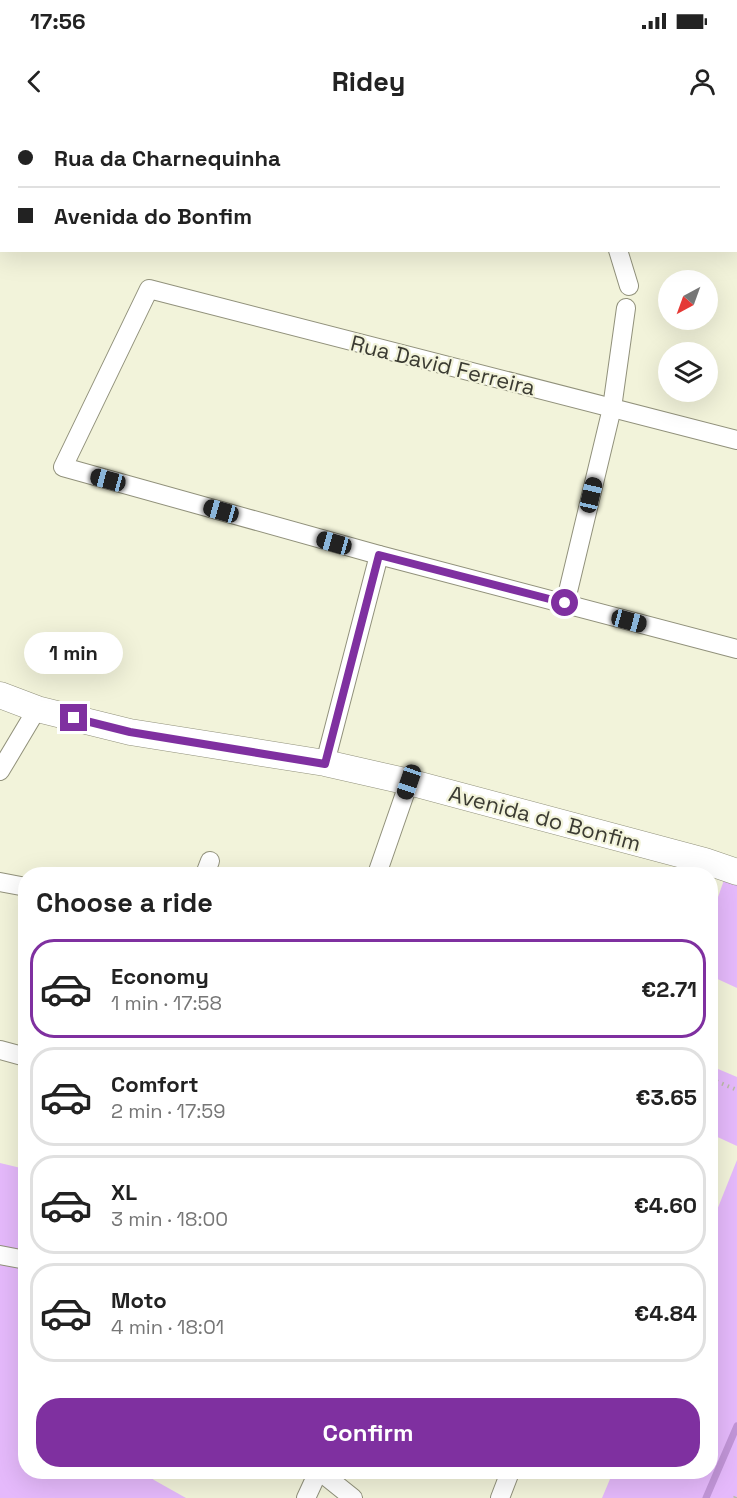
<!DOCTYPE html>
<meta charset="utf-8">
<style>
:root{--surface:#fff;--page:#f2f2f2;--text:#222;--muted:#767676;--line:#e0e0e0;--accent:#7f30a0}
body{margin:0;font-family:"Space Grotesk",sans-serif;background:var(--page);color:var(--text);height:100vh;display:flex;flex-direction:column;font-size:22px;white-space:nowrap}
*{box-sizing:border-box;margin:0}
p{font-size:20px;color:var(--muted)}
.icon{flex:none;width:33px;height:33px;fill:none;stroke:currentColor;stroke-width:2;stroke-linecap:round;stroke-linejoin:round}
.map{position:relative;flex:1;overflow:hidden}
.drawer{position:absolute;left:18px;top:747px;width:700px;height:612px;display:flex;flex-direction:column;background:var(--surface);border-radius:24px;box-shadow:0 6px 24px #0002}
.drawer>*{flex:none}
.hud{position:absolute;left:0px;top:0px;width:738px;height:132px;box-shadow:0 6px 24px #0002;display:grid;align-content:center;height:132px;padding:0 18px;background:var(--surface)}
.needle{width:39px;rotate:221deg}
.controls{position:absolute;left:658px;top:150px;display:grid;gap:12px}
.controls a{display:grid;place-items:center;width:60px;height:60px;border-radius:50%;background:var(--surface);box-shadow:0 6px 24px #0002;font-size:30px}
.end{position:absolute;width:27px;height:27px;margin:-14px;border:8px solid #7f30a0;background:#fff;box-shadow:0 0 0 3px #fff}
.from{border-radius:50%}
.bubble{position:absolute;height:42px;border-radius:21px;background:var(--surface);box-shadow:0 6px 24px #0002;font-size:20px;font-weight:800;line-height:42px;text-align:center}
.car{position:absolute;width:18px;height:36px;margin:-18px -9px;border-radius:8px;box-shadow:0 0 4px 2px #0007;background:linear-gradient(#222 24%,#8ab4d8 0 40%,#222 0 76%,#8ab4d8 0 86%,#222 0)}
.hud b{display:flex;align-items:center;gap:21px;height:57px;font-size:22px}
.hud b+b{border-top:2px solid var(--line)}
.hud i{width:15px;height:15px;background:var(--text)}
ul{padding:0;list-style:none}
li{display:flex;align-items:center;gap:18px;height:99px;margin:0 12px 9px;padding:0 6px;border:3px solid var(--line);border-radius:24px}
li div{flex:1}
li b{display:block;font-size:22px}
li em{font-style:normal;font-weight:800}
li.active{border-color:var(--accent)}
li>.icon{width:54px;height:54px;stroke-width:1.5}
h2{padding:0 18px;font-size:27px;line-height:72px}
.primary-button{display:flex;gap:12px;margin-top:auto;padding:12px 18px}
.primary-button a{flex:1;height:69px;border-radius:24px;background:var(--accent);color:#fff;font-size:24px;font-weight:800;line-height:69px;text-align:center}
.status{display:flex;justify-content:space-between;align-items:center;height:42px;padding:0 30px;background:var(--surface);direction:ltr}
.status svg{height:16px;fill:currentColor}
header{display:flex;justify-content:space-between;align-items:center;height:78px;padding:0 18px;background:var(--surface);font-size:27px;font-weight:800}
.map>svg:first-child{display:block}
.green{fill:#e5b9fb}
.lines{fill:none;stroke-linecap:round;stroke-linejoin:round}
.stream{stroke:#c195d7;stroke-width:7}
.street-casing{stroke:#91917b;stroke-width:20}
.secondary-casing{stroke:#91917b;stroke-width:27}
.path{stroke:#bbbba7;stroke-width:4;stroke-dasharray:1.5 4.5;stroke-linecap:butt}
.street{stroke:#fff;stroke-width:18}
.secondary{stroke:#fff;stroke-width:26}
.route{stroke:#7f30a0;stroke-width:8}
.labels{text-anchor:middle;stroke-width:4.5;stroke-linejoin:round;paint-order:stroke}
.street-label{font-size:22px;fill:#3b3b32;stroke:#f2f3da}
</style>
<div class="status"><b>17:56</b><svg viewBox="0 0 49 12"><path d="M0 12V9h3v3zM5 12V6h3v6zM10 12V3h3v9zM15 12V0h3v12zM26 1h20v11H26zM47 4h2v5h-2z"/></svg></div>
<header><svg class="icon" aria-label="back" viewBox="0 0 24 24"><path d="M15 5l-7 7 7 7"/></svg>Ridey<svg class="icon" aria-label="person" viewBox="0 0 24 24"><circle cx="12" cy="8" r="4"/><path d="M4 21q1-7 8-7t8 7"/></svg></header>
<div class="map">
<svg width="737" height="1378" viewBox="0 0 737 1378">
<rect width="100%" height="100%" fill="#f2f3da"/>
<g class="green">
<polygon points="724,760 737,764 737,868 711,856 711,797"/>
<polygon points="711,946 737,957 737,1026 711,1014"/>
<polygon points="737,1040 737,1378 602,1378 613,1352 711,1352 711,1105"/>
<polygon points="0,1043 25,1049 26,1352 143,1352 154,1360 186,1378 0,1378"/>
</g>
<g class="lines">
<polyline class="stream" points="706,1378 737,1306"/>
<g class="street-casing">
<g id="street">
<polyline points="376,0 380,2"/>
<polyline points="82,2 83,0"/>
<polyline points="703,2 715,0"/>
<polyline points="0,40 2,40"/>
<polyline points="618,130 629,166"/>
<polyline points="737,320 149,169 63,347 379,435 737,529"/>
<polyline points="565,484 612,288 626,188"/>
<polyline points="325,643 379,435"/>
<polyline points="0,651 37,589"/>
<polyline points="205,754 210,741"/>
<polyline points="377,754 409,662"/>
<polyline points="0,762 26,767"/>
<polyline points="0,930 26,937"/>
<polyline points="0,1135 26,1140"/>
<polyline points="324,1352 328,1358 353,1378"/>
<polyline points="306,1378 318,1352"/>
<polyline points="500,1378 510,1352"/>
</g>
</g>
<g class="secondary-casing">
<polyline id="secondary" points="0,575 37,589 130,612 325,643 409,662 705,741 737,752"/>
</g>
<g class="path">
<polyline points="711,959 737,970"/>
<polyline points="735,1378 737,1373"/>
</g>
<use href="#street" class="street"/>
<use href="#secondary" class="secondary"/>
</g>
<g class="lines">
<polyline class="route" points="74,598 130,612 325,644 379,435 565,483"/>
</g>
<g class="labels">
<g class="street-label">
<text transform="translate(443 245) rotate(14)" y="8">Rua David Ferreira</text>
<text transform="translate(545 698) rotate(15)" y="8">Avenida do Bonfim</text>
</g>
</g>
</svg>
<div class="controls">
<a><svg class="needle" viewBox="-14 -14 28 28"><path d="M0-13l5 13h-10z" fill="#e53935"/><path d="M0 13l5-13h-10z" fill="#767676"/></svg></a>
<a><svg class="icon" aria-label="layers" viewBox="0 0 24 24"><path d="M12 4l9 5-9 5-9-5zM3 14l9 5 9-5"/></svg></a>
</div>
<i class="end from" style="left:565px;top:483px"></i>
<i class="end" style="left:74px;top:598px"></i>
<div class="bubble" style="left:24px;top:512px;width:99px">1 min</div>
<i class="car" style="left:108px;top:360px;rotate:285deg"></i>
<i class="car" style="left:591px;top:375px;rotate:13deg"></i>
<i class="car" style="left:221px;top:391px;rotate:286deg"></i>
<i class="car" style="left:334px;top:423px;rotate:286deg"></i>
<i class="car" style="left:629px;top:501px;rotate:105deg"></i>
<i class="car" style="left:409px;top:662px;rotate:199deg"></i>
<div class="hud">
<b><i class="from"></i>Rua da Charnequinha</b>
<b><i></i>Avenida do Bonfim</b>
</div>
<section class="drawer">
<h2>Choose a ride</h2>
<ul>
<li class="active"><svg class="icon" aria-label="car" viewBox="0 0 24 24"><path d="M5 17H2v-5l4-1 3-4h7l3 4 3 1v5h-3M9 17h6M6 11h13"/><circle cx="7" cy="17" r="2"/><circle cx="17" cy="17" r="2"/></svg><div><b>Economy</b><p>1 min · 17:58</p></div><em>€2.71</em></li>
<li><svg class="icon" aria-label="car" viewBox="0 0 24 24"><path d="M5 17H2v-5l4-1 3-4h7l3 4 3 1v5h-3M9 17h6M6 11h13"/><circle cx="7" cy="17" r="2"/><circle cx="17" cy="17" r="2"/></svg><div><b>Comfort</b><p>2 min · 17:59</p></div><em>€3.65</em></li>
<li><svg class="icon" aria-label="car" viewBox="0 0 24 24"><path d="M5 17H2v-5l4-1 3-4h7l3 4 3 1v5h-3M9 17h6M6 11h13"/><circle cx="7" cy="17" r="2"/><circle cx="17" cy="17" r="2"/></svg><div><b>XL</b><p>3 min · 18:00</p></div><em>€4.60</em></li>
<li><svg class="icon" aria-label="car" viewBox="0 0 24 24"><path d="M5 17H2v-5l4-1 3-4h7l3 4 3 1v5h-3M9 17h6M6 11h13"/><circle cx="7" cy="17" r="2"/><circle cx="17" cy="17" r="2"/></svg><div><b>Moto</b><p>4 min · 18:01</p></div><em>€4.84</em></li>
</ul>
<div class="primary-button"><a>Confirm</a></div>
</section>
</div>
